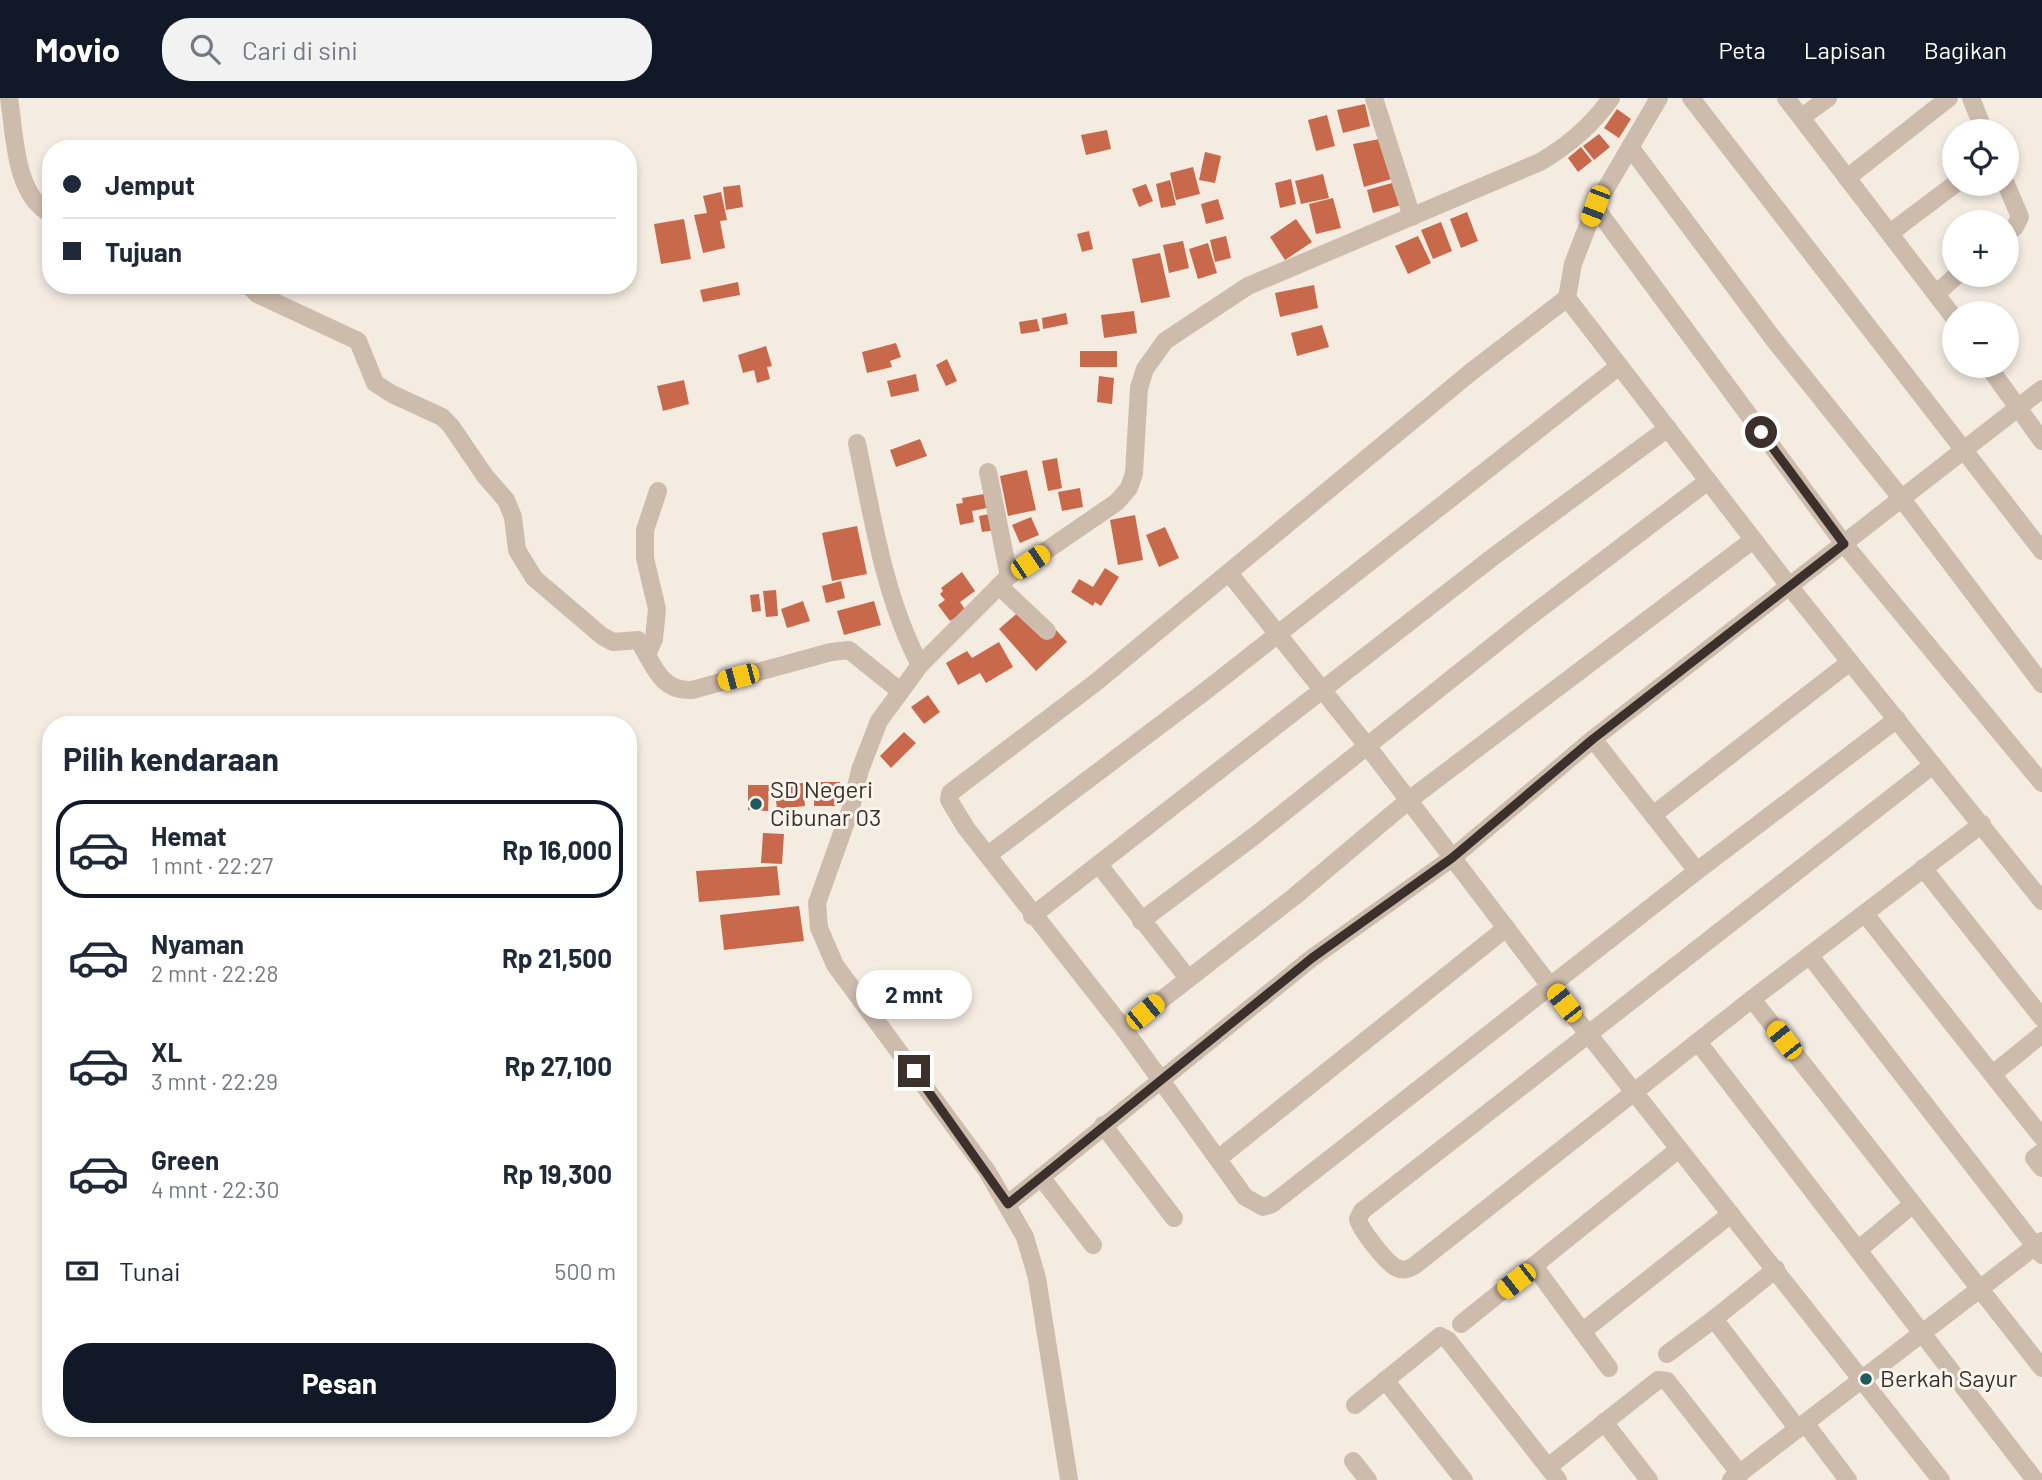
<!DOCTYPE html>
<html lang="id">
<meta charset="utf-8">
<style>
:root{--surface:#fff;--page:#f2f2f3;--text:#1f2937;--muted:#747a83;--line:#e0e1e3;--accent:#111827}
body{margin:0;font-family:Barlow,sans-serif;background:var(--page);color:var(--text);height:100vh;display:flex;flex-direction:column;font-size:26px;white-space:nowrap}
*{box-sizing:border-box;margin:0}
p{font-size:23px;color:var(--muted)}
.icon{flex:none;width:38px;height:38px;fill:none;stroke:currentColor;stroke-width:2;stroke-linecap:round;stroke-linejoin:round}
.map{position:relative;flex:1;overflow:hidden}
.side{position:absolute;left:42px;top:618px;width:595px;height:721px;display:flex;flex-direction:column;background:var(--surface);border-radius:28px;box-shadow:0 4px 10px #0003}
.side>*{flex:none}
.guide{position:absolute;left:42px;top:42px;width:595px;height:154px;border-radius:28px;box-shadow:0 4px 10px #0003;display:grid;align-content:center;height:154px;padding:0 21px;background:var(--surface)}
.fabs{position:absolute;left:1942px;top:21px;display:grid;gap:14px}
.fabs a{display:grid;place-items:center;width:77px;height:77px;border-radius:50%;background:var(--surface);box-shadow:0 4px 10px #0003;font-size:35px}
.end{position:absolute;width:32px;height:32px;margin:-16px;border:9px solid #3b302b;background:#fff;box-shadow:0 0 0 4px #fff}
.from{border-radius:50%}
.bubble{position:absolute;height:49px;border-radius:24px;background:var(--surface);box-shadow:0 4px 10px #0003;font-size:23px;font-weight:700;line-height:49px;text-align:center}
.car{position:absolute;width:21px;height:42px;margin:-21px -10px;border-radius:9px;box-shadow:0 0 5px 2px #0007;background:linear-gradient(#f5c518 24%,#345 0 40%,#f5c518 0 76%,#345 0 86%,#f5c518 0)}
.guide b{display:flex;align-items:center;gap:24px;height:66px;font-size:26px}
.guide b+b{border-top:2px solid var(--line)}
.guide i{width:18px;height:18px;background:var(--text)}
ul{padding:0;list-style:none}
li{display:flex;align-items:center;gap:21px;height:98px;margin:0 14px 10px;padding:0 7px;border:4px solid transparent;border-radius:28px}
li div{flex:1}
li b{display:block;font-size:26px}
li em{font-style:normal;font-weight:700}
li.selected{border-color:var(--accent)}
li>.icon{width:63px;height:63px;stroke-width:1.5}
h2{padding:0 21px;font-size:32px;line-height:84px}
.pay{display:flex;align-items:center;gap:18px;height:77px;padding:0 21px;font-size:26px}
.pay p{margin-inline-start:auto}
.primary-button{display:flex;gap:14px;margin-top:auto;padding:14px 21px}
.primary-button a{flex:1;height:80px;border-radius:28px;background:var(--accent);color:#fff;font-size:28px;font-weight:700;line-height:80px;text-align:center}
header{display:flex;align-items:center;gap:42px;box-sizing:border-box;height:98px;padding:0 35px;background:var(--accent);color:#fff}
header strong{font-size:33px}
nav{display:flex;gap:38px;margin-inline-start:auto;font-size:24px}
.search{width:490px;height:63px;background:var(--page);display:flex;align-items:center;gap:18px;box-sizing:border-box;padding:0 24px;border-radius:28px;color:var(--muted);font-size:26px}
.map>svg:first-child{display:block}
.building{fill:#c8694b}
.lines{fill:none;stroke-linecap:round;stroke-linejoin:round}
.street{stroke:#cdbbac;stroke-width:18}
.route{stroke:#3b302b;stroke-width:9}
.poi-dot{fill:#1f5a5e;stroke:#fbf5ee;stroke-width:2.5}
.labels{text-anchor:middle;stroke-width:6;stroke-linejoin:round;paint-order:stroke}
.poi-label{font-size:24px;fill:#3b302b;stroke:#fbf5ee;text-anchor:start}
</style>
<header>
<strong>Movio</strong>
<div class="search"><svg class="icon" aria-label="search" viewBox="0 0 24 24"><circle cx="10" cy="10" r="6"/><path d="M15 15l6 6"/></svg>Cari di sini</div>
<nav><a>Peta</a><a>Lapisan</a><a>Bagikan</a></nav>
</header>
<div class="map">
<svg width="2042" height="1382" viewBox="0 0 2042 1382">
<rect width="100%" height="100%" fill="#f4ebe1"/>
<g class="building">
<polygon points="1365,6 1370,28 1343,35 1337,12"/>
<polygon points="1617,11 1631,21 1619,40 1604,30"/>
<polygon points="1327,17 1335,48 1316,53 1308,22"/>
<polygon points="1107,32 1111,51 1086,57 1081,37"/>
<polygon points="1599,36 1610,49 1594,62 1583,48"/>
<polygon points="1385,40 1395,80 1364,89 1353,46"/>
<polygon points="1581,49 1592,63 1578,74 1568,60"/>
<polygon points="1205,54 1221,58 1215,85 1199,82"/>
<polygon points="1193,69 1200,96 1176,102 1170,75"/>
<polygon points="1323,76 1329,100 1301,106 1295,83"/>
<polygon points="1291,81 1296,106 1280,110 1275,85"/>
<polygon points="1170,82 1176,107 1161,110 1156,86"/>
<polygon points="1399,83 1405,106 1373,115 1367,92"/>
<polygon points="1146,86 1153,103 1139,109 1132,91"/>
<polygon points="740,87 743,109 726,112 723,89"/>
<polygon points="721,94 727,122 720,123 725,150 703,155 694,117 707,115 703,98"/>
<polygon points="1333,100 1341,130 1316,136 1309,106"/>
<polygon points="1218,101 1224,121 1206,126 1201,106"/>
<polygon points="1467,114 1478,143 1461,150 1450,121"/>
<polygon points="684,121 691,161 661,166 654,126"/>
<polygon points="1296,121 1312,144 1285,162 1270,139"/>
<polygon points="1441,124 1452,153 1433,161 1421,132"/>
<polygon points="1089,133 1093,151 1082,154 1077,136"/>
<polygon points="1226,138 1231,160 1215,164 1210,142"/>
<polygon points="1418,138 1431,165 1408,176 1395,148"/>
<polygon points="1183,143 1189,170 1169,175 1163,147"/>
<polygon points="1208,145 1217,175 1198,181 1189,151"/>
<polygon points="1160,155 1170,199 1141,205 1132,161"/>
<polygon points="738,184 740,197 703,204 700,192"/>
<polygon points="1314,187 1318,210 1280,219 1275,195"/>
<polygon points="1134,213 1137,235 1104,240 1101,217"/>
<polygon points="1066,215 1068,226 1043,231 1042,220"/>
<polygon points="1037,221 1040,233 1021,236 1019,224"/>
<polygon points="1322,227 1329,249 1297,258 1291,235"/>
<polygon points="896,245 901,259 890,263 892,269 867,275 862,254"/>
<polygon points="766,248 772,268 767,269 770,281 757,285 754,272 743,275 738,257"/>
<rect x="1080" y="253" width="37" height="16"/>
<polygon points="947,261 957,283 946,288 936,267"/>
<polygon points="916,276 919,293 891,299 887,283"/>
<polygon points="1099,278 1114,280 1112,306 1097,304"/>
<polygon points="684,282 689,306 663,313 657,288"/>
<polygon points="920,341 927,358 896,369 890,352"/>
<polygon points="1057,360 1062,390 1048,393 1042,363"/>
<polygon points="1027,372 1036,412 1008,418 1000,378"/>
<polygon points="1080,390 1083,409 1062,413 1058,394"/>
<polygon points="984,396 987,410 972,413 974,424 960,427 956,406 963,405 962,400"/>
<polygon points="995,415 998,432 982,434 979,418"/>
<polygon points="1135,417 1143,462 1118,467 1110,422"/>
<polygon points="1031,419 1039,437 1020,445 1012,427"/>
<polygon points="857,428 867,476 832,483 822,435"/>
<polygon points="1165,429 1179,460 1159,469 1146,437"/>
<polygon points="1105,470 1119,479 1101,508 1095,504 1093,508 1071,494 1079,481 1093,489"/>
<polygon points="962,474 975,493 960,504 967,514 950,523 938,507 945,502 940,496 943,493 941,490"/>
<polygon points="841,483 845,500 826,505 822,488"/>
<polygon points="776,492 778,518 766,519 763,493"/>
<polygon points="759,496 761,513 752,514 750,497"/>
<polygon points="803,503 810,523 787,530 781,511"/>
<polygon points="874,503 881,527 844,537 837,513"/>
<polygon points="1021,512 1046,541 1056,532 1067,544 1036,573 999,531"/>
<polygon points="999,544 1013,569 986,585 980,575 958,587 946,565 967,553 972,560"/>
<polygon points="928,597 940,614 924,626 911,609"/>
<polygon points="904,634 916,645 891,670 880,658"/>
<polygon points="814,684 840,684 841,708 814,708"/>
<polygon points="803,685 805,708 777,711 774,687"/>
<polygon points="748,687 769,687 768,713 748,712"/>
<polygon points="763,735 784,736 782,766 761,765"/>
<polygon points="777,768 780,797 699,804 696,773"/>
<polygon points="799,808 804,843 724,852 720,817"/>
</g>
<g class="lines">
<g class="street">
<path d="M9,0c6,36 5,97 42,116"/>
<polyline points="1374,0 1412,119"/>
<polyline points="1659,0 1595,109 1573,166 1567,200 1790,489 2042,803"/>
<polyline points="1691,0 2042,453"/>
<polyline points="1786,0 1955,221"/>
<polyline points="1971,0 1984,33"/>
<polyline points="1802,19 1828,0"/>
<polyline points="1630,49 1775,243 1902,401 2042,586"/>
<polyline points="1847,80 1949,0"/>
<polyline points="2006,86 2020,119 2015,129 2007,136"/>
<polyline points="1595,109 1844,446 2042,685"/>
<polyline points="1890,135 1955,86"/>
<path d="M248,187l9,9 101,47 17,42 17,11 50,23 9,9 34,50 21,24 7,17 4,33 17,28 68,58 11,6 25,-2c15,22 21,52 54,50l139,-38 18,-2 51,41"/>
<polyline points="1937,195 1957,177"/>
<polyline points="1567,200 1471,274 1095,585 950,695 949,702 966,730 1124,931 1245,1099 1263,1109 1272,1106 1697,773 1897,621"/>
<polyline points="1988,268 2042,343"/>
<path d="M857,345c16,76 27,153 63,222"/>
<polyline points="988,374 1009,478"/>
<polyline points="1229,475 1368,649 1551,889 1941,1382"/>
<polyline points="999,488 1047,533"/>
<polyline points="647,557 654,541 657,511 645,460 645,432 658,393"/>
<polyline points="1593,641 1697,773"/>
<path d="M1933,667l-571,446 -4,8c2,10 29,45 39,49 7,3 11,1 17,-2l338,-267 230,-175"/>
<polyline points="1653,717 1850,564"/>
<polyline points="988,757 1208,591 1618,269"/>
<polyline points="1099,767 1187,879"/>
<polyline points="1923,770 2042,920"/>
<polyline points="1865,816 2042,1039"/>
<polyline points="1032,818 1493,459 1668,330"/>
<polyline points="1141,823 1253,739 1529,519 1708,383"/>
<polyline points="1810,858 2042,1157"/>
<polyline points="1752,901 2042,1270"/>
<polyline points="1124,931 1295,798 1409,702 1753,442"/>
<polyline points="1698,944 2035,1382"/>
<polyline points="1993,976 2042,936"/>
<polyline points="1103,1027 1174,1120"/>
<polyline points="2042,1054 2034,1060 2042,1070"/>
<polyline points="1219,1060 1506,830"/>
<polyline points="1041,1079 1093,1147"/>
<polyline points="1008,1106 1312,860 1452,760 1593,641 2042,291"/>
<polyline points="1858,1152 1913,1106"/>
<polyline points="1534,1168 1609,1270"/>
<polyline points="1714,1221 1798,1331"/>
<polyline points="1461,1226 1679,1051"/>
<polyline points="1583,1233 1731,1116"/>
<polyline points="1667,1256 1714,1221 1776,1171"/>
<polyline points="1385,1282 1464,1382"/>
<polyline points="1355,1307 1440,1238 1448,1242 1558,1382"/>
<polyline points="1604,1324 1649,1382"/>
<polyline points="1805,1325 1848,1382"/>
<polyline points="1353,1363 1368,1382"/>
<polyline points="1548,1369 1658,1282 1667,1283 1740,1376"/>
<path d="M1069,1382l-32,-202 -12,-41 -38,-66 -152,-206 -16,-37 -2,-25 34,-95 9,-38 19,-49 41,-56 89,-89 108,-74 12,-14 5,-15 5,-85 6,-19 20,-28 83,-55 292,-124c29,-17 52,-36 71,-64"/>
<polyline points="1731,1382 2042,1143"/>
</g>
</g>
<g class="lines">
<polyline class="route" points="914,973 1008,1106 1312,860 1452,760 1593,641 1844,446 1761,334"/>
</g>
<g class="poi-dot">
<circle cx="756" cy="706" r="7"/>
<circle cx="1866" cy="1281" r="7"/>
</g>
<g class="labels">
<g class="poi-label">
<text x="770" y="700">SD Negeri<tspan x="770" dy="28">Cibunar 03</tspan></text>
<text x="1880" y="1289">Berkah Sayur</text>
</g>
</g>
</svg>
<div class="fabs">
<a><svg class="icon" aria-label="locate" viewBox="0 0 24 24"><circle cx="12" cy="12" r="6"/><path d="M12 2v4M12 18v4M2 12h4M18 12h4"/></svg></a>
<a>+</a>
<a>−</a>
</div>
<i class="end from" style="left:1761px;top:334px"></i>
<i class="end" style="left:914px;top:973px"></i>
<div class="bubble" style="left:856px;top:872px;width:116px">2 mnt</div>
<i class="car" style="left:1595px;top:108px;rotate:201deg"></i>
<i class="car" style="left:1030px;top:464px;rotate:56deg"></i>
<i class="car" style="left:738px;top:579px;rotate:255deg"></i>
<i class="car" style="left:1564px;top:905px;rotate:322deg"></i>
<i class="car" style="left:1145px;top:914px;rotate:51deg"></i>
<i class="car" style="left:1784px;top:942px;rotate:322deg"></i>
<i class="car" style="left:1516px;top:1183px;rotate:232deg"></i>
<div class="guide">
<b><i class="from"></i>Jemput</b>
<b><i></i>Tujuan</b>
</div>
<section class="side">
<h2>Pilih kendaraan</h2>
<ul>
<li class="selected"><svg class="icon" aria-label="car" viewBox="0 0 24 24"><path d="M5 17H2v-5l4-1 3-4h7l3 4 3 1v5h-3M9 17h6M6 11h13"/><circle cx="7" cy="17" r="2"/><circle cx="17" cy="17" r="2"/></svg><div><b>Hemat</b><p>1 mnt · 22:27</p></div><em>Rp 16,000</em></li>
<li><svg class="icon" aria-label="car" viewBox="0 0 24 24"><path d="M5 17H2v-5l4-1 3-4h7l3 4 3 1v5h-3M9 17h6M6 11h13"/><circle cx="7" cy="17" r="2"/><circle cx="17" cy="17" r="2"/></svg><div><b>Nyaman</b><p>2 mnt · 22:28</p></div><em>Rp 21,500</em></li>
<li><svg class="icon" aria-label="car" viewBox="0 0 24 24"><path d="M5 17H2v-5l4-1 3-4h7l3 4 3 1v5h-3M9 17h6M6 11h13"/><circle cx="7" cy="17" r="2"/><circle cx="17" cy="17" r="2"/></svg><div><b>XL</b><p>3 mnt · 22:29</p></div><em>Rp 27,100</em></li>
<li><svg class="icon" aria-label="car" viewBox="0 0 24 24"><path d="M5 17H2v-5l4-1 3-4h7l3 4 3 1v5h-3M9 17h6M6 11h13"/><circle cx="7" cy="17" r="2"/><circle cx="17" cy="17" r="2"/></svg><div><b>Green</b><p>4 mnt · 22:30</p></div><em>Rp 19,300</em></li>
</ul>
<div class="pay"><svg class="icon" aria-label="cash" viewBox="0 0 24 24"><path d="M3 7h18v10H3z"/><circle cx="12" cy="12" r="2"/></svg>Tunai<p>500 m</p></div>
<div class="primary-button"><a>Pesan</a></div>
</section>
</div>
